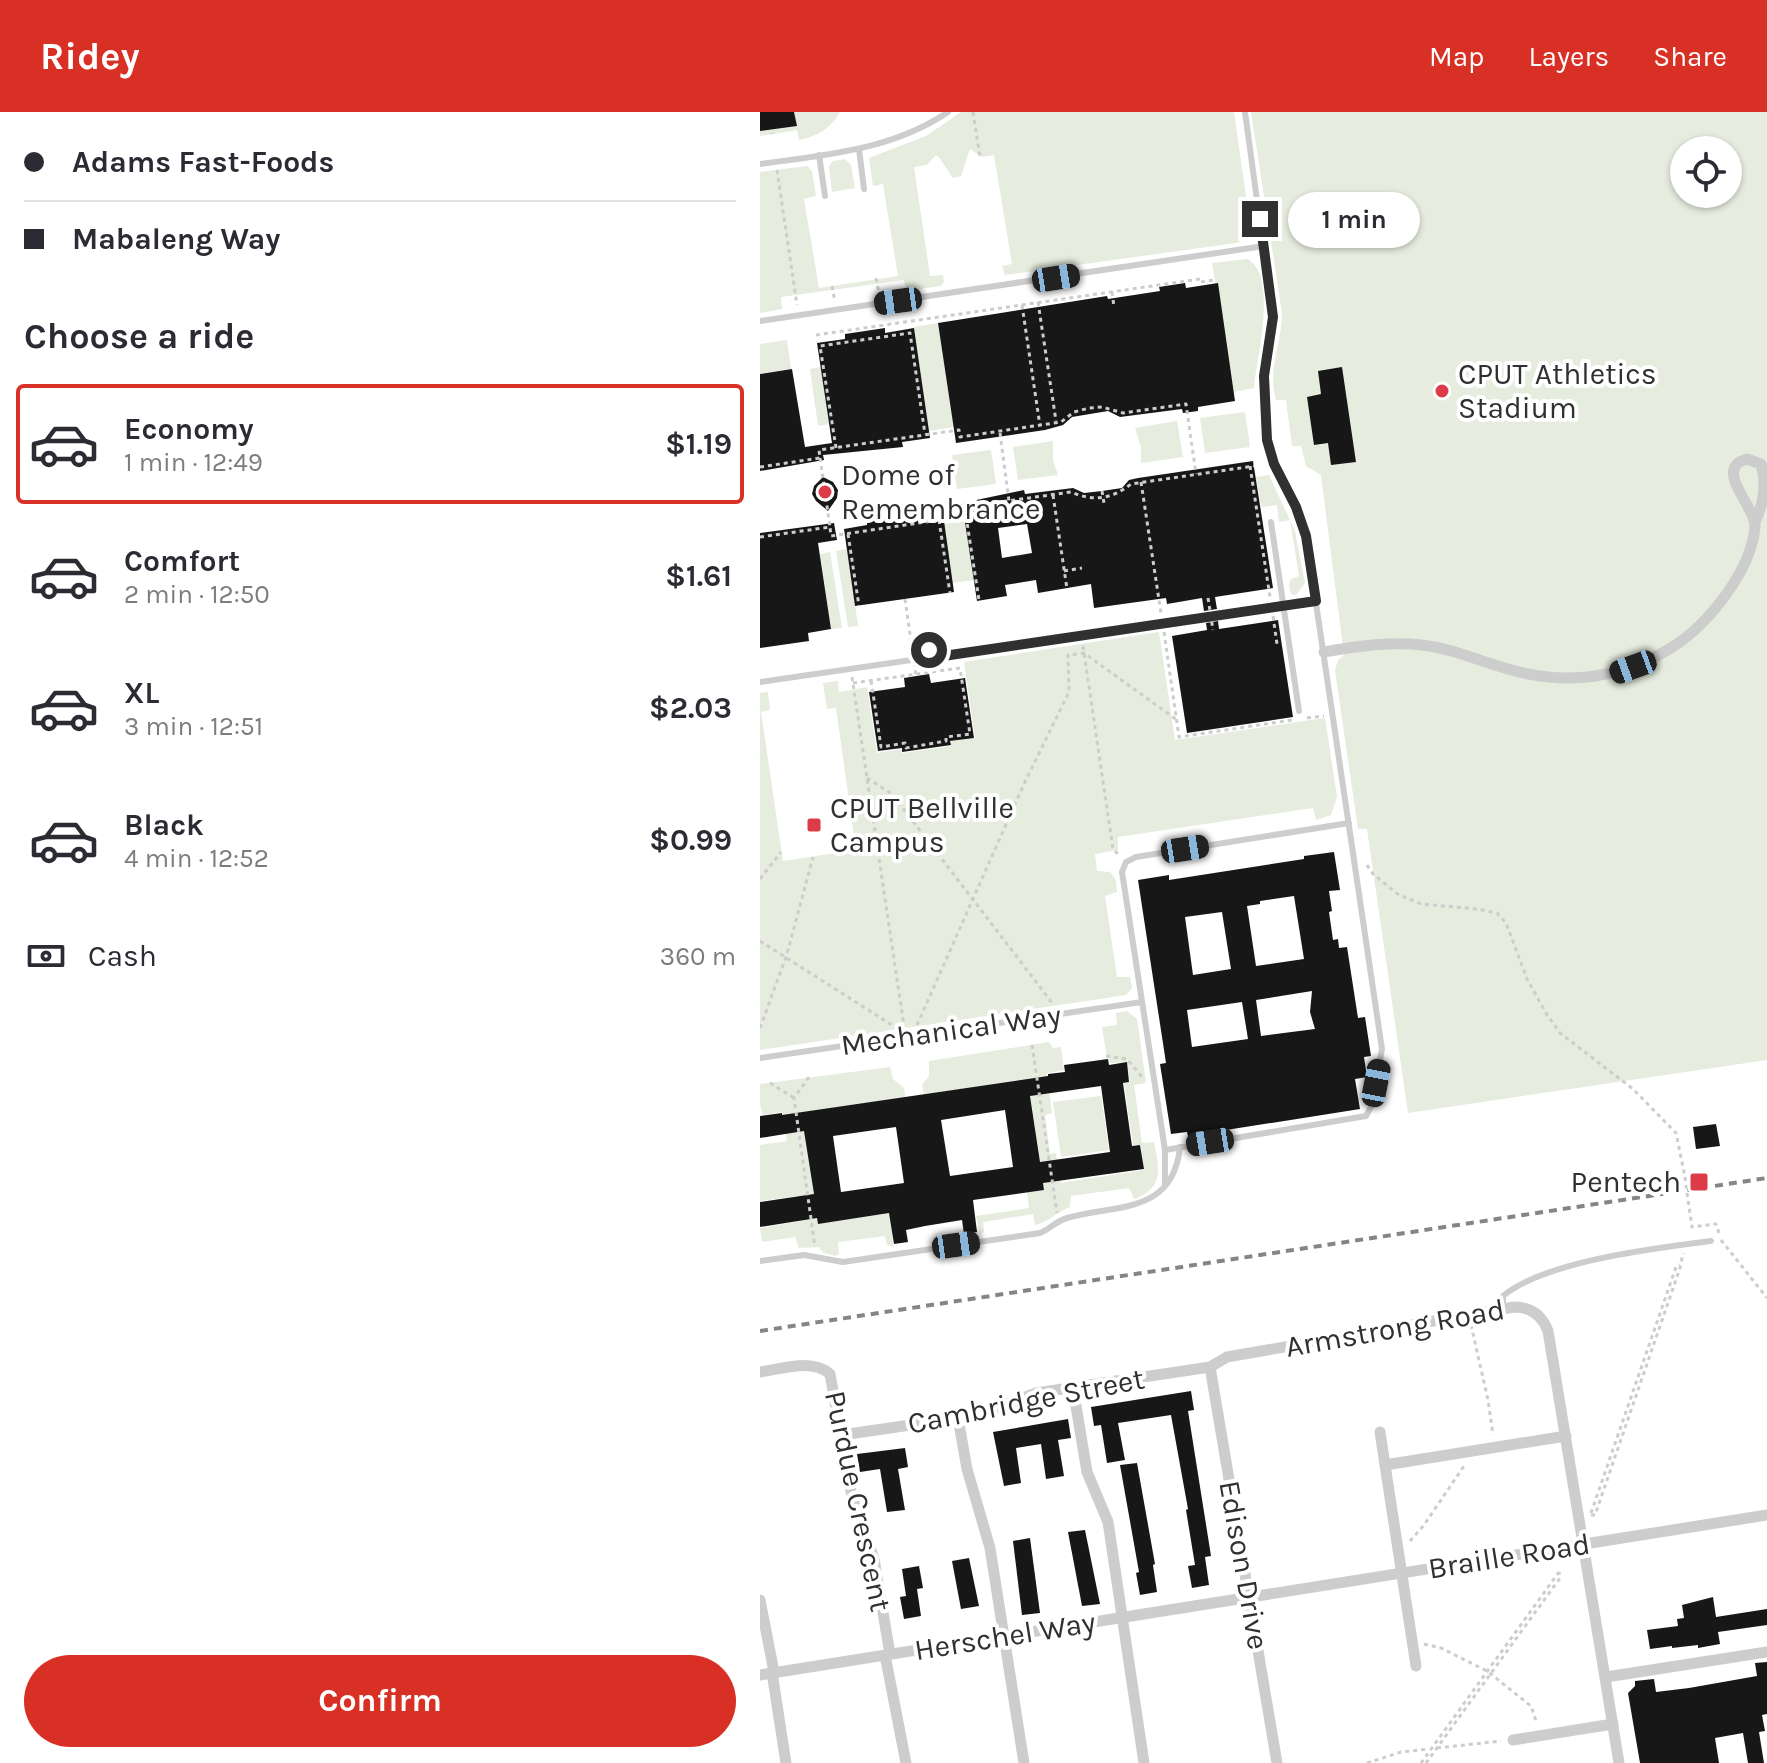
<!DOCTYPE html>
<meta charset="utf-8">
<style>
:root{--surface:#fff;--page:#f7f7f7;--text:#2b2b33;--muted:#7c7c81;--line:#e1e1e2;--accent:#d93025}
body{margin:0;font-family:Karla,sans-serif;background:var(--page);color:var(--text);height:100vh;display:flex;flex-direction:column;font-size:30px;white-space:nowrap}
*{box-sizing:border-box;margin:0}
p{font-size:26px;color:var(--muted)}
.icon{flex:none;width:44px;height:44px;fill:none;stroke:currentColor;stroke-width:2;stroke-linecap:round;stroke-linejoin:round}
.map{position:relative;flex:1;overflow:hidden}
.sheet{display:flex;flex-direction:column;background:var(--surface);width:760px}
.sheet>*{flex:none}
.guide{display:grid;align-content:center;height:176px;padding:0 24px;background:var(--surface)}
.tools{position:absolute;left:910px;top:24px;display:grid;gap:16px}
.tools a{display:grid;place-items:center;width:72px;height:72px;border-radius:50%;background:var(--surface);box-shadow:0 2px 6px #0004;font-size:40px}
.end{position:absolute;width:36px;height:36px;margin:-18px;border:10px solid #303030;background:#fff;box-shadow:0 0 0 4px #fff}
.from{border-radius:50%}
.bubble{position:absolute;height:56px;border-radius:28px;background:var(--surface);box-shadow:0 2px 6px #0004;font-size:26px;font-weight:700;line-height:56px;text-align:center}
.car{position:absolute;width:24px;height:48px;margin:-24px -12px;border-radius:10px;box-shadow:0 0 6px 2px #0007;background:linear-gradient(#222 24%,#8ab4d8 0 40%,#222 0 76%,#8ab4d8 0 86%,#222 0)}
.guide b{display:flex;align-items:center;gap:28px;height:76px;font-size:30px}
.guide b+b{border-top:2px solid var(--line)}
.guide i{width:20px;height:20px;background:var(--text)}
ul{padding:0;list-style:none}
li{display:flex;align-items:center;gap:24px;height:120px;margin:0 16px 12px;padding:0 8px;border:4px solid transparent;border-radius:8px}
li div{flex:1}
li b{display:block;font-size:30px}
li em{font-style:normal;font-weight:700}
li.active{border-color:var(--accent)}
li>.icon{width:72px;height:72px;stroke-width:1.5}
h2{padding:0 24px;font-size:36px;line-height:96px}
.pay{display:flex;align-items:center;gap:20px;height:88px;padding:0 24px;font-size:30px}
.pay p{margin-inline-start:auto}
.cta{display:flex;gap:16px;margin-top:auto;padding:16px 24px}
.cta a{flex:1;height:92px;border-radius:48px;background:var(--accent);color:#fff;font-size:32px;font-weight:700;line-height:92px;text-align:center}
header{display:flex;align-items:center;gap:48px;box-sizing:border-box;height:112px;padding:0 40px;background:var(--accent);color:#fff}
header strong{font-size:38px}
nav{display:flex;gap:44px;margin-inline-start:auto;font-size:28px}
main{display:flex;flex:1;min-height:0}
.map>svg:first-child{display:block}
.green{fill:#e6ecde;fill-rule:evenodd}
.building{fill:#171717;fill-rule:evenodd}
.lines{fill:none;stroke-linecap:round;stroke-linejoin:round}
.path{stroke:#cdcdcd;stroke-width:3;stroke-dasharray:4 4;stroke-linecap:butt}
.lane{stroke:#cdcdcd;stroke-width:6}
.street{stroke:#cdcdcd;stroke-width:11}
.rail{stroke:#858585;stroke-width:4;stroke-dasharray:8 6;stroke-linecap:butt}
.path-bridge{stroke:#cdcdcd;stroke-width:3;stroke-dasharray:4 4;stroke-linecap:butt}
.route{stroke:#303030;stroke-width:10}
.poi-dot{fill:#dd3b48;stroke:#fff;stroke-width:3}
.labels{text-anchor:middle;stroke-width:8;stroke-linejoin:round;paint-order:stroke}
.poi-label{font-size:30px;fill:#303030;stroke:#fff;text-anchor:start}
.street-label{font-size:30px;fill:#303030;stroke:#fff}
</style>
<header>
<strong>Ridey</strong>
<nav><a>Map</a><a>Layers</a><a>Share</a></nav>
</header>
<main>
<section class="sheet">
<div class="guide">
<b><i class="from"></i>Adams Fast-Foods</b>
<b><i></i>Mabaleng Way</b>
</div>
<h2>Choose a ride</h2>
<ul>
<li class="active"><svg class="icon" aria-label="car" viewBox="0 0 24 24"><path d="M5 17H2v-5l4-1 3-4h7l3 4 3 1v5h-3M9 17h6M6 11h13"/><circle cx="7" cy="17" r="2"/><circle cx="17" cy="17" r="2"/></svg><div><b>Economy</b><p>1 min · 12:49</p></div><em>$1.19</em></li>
<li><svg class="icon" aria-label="car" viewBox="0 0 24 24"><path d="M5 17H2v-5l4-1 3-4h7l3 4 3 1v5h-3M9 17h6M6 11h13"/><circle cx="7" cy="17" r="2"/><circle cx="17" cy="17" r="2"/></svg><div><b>Comfort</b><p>2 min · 12:50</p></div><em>$1.61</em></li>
<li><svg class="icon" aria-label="car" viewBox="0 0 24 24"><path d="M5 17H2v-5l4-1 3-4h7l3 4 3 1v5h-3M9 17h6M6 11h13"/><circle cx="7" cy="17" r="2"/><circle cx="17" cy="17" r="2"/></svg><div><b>XL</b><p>3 min · 12:51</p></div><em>$2.03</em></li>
<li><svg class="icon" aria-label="car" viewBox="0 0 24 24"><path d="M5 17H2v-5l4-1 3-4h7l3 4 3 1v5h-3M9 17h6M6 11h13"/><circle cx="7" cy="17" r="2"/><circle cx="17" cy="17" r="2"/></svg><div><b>Black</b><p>4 min · 12:52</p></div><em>$0.99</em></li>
</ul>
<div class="pay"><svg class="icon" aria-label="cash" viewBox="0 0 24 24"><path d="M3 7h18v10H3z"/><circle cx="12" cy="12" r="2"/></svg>Cash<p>360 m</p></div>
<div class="cta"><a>Confirm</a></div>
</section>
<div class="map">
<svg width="1007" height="1651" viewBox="0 0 1007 1651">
<rect width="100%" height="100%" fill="#fff"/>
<g class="green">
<path d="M0,0h80c-10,17 -22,24 -41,28l-2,-10 -37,6z"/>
<polygon points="201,0 474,0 491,120 485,128 476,131 245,163 242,154 252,152 234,43 222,45 210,37 201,64 193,66 178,44 175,44 167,53 154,55 170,164 183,163 184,170 181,174 146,179 144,168 21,185 22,197 0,201 0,60 47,54 52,59 56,84 44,87 59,176 138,164 123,72 113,74 109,46 166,24"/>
<path d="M491,0h516v948l-359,53 -41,-284h-9l-23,-159 3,-10 6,-5 -23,-180 -15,-9 -5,-20h-9l-6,-46h-10c-9,-30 6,-57 6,-87zM924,38h44v44h-44z"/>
<polygon points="85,47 91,53 95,76 72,80 69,54 73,49"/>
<path d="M487,147c32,16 9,101 7,129l-20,4 -22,-129z"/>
<polygon points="178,211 194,315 169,319 154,215"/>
<polygon points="27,228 31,257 0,262 0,232"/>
<polygon points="61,255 69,312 58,314 50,257"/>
<polygon points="485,300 490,335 445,341 440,306"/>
<polygon points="417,309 423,345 381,351 381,335 375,316"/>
<polygon points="293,329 293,348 298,363 258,368 253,335"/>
<polygon points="231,338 236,372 197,377 192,343"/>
<polygon points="509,363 535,419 545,471 536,483 531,482 529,473 531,467 539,464 530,408 519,410 517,393 501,395 496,365"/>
<polygon points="205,409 214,468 192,471 183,412"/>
<polygon points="87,437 98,514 88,515 76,439"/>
<polygon points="70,440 82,516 71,517 60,442"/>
<polygon points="399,520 415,628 565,606 577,685 571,703 556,708 553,696 358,725 358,738 335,742 337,759 350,760 356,768 357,780 345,784 357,865 370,865 372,876 366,883 0,938 0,581 8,580 10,598 1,600 23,749 96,738 76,596 67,597 63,571 78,569 79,580 107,575 117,641 141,637 142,641 191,634 191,629 215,626 204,550"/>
<path d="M367,899l10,8 9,64 -12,2 8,58 12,-1c5,27 11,45 -20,57l-5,-11 -58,8 -1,11c-12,4 -23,16 -35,18l-2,-11 -50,8 1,10 -4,2 -4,-18 53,-8 -2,-16 17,-3 -16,-109 -104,14 -2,-9 7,-9v-15l120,-19 4,6 8,-1 3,23 -17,3 5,40 -7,2 5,39 6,-1 5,30 83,-13 -3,-25h-8l-9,-62 6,-1 -3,-20 -17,1 -1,-5h-2l-5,-31 15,-2 -1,-12z"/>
<polygon points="130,955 133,967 144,976 145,985 42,1001 58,1112 148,1098 132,1118 133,1135 127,1133 125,1124 78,1130 79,1142 76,1144 64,1141 58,1135 39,1136 35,1125 2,1130 0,1116 41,1109 37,1084 0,1089 0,1033 27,1029 22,1000 3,1003 0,992 0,972"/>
<polygon points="341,984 349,1038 301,1045 293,990"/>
</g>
<g class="building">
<polygon points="0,0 34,0 37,14 0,19"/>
<polygon points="425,171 426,176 458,171 475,289 438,295 438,299 423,301 422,297 360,305 348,299 312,305 303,313 285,318 196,331 178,211 347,184 348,187 400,179 399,175"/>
<polygon points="125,216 125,221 154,216 170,326 142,330 143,335 63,343 64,348 0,359 0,262 32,257 45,335 72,331 57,231 85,227 85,222"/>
<polygon points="582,255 596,350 571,353 568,331 554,333 547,285 561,282 558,259"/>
<path d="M493,349l20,127 -58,9 2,12 -13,2 -2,-13 -35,6 -1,-6 -72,10 -3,-24 -53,9 -2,-13 -31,5 2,11 -30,5 -15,-98 62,-13 1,4 48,-6 11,5 18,-2 20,-3 7,-8 9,-2zM267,412l5,29 -30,5 -4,-30z"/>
<polygon points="63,365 73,370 78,378 77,386 68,399 56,389 52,382 54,374"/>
<polygon points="157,402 157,406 183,402 194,480 95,494 84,417 107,413 107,409"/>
<polygon points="74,411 77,428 58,431 71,517 48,521 49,529 0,536 0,421"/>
<polygon points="518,508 533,605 427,621 412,524 447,518 446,511 458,509 459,517"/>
<polygon points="169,562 171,571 205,566 214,626 190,629 191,633 142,640 142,636 118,639 109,580 145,575 144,566"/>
<path d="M574,740l6,38 -11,1 3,20 -3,1 4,28 5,-1 1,9 8,-1 11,71 7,-1 6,39 -7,1 3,20 -12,2 5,30 -172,27 -1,-4 -16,2 -11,-70 6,-1 -28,-183 31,-5v5l135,-21v-3zM534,784l10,63 -48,7 -9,-60 13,-2v-3zM462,800l9,57 -38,6 -8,-58zM552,879l-2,21 5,17 -54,7 -5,-36zM482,890l6,37 -56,8 -5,-37z"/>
<path d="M348,947l1,6 18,-3 2,20 -6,1 9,63 8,-1 4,24 -101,14 1,7 -71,10 4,32 -13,2 -2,-14 -37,6 -19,4 2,12 -14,2 -5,-31 -71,11 -1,-6 -57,9v-25l54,-8 -10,-63 -44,7v-22l22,-3v2l266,-39v-2l17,-2 -1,-7zM341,974l9,66 -70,10 -10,-66zM245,998l8,57 -63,9 -9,-56zM136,1015l8,56 -63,9 -8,-56z"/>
<polygon points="956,1012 960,1034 936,1037 933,1015"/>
<polygon points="431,1279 434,1298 428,1299 451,1444 445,1445 449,1473 432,1476 428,1454 435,1453 426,1398 428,1397 411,1303 358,1311 365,1348 347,1351 341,1313 334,1314 331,1295"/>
<polygon points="308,1307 311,1326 298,1328 304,1364 286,1367 281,1332 256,1336 261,1371 244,1374 233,1320"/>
<polygon points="145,1336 148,1355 138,1357 145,1398 127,1400 120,1357 100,1360 97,1342"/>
<polygon points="377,1351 395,1452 393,1453 397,1480 380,1483 376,1461 379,1460 360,1353"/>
<polygon points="325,1418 340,1492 322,1494 308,1420"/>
<polygon points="270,1426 280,1501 262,1503 253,1429"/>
<polygon points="209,1446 219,1494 201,1497 192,1449"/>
<polygon points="159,1454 163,1476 157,1477 161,1504 144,1507 140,1485 146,1484 142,1457"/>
<polygon points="953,1485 956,1505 1007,1497 1007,1513 958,1520 960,1532 938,1536 938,1533 912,1536 912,1534 890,1537 887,1518 918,1514 917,1507 924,1506 922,1493"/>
<polygon points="1007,1550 1007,1602 1002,1603 1005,1619 999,1620 1004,1651 988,1651 983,1621 955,1626 959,1651 880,1651 868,1581 875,1574 875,1569 894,1567 896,1580 929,1576 997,1564 995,1551"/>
</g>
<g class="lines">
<g class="path">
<polyline points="213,0 220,45"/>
<polyline points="12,21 12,22"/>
<polyline points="17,58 37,193"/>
<polyline points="116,166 119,182"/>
<polyline points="72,174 75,190"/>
<polyline points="352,180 354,195"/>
<polyline points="278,190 296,309"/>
<polyline points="262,193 280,314"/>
<polyline points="56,223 440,167 440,170 455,168"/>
<polyline points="240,321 249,389"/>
<polyline points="76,336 60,234 150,221 165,322"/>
<polyline points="60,346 70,415"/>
<polyline points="490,354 510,485"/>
<polyline points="0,355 60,346 59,338 199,318 200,325 301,310 314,300 329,296 342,295 363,301 426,292 436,362"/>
<polyline points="381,370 401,501"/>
<polyline points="342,379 344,391"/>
<polyline points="293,383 307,477"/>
<polyline points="206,404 219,488"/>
<polyline points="179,408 190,481"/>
<polyline points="88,422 99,494"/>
<path d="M0,425l70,-10 1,9 135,-20 -1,-9 106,-15c23,10 41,7 60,-8l123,-18"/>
<polyline points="304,459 322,456"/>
<polyline points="513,504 517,532"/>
<polyline points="404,520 419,625 532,608"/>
<polyline points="323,534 353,737 358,742"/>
<polyline points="92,565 144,914"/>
<polyline points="93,571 200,556 210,622 186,625 186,629 146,636 145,631 121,635 111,568"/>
<polyline points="547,606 564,604"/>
<polyline points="107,666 132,682 290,888 292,894"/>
<polyline points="607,753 613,762 639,783 661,792 717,797 737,801 746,811 767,867 787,903 800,921 873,977 916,1021 925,1065"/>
<polyline points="0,767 21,740"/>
<polyline points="0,829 135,915"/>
<polyline points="157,913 264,672 309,580 308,543 324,541 417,608"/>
<polyline points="0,916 27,842 53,745"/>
<polyline points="272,933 297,1101"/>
<polyline points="346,944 367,947 382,965"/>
<polyline points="49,965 34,986 55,1135"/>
<polyline points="10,971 34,986"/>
<polyline points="927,1081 932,1115 956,1112 959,1121"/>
<polyline points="961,1128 1007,1186"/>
<polyline points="711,1213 728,1288 733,1323"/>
<polyline points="831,1401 916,1155 919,1152"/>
<polyline points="831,1403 835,1403 920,1156 923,1141"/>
<polyline points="650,1429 664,1413 704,1354"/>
<polyline points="664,1532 681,1536 727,1559 771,1594 777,1612"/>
<polyline points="677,1636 741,1629"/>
<polyline points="607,1651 641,1640 669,1637"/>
<polyline points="661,1651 799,1460"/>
<polyline points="666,1651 800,1466 799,1460"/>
</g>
<g class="lane">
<polyline points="99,37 104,77"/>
<polyline points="59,43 65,84"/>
<path d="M0,52c65,-9 132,-14 188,-52"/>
<polyline points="0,209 504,134"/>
<polyline points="511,410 539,599"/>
<polyline points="0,570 556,489"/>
<polyline points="0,946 382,890"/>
<polyline points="405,1038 606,1004 612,993 622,937 546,424 536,395 514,352 507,328 504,264 513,205 485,0"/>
<polyline points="405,1073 405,1038 362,760 366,750 376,745 589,711"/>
<path d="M0,1149l44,-6 39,7 197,-29c10,-4 16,-12 27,-15 49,-14 106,-3 113,-71"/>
<path d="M743,1197v-13c42,-35 153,-48 208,-55"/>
</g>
<g class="street">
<path d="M564,540c31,-5 64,-11 97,-7 30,3 58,16 87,24 58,17 112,10 163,-21 37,-23 81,-78 84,-122 1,-19 -43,-57 -8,-67l14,5c6,20 3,39 -6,58"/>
<polyline points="450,1255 517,1651"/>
<path d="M0,1260c22,-3 52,-14 70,2l22,123 22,62 16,95"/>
<polyline points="313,1276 327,1360 348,1410 384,1651"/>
<polyline points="198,1306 207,1357 230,1436 264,1651"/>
<polyline points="620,1320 625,1353"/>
<path d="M82,1323l116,-17 33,-8 45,-17 174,-26 17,-10 287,-50c17,0 28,8 34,24l71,432"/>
<polyline points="0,1488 14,1560 13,1567 26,1651"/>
<polyline points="125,1543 146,1651"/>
<polyline points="656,1554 625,1353 806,1324"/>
<polyline points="0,1563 1007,1403"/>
<polyline points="846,1565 1007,1540"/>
<polyline points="753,1628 853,1612"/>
</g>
<polyline class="rail" points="0,1219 1007,1066"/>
<g class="path-bridge">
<polyline points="448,486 453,518"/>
<polyline points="145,487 156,564"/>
<polyline points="925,1065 927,1081"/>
</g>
</g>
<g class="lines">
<polyline class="route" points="169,538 170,546 556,489 546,424 536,395 514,352 507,328 504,264 513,205 500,107"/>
</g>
<g class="poi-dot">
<circle cx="682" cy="279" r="8"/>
<circle cx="65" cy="380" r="8"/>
<rect x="46" y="705" width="16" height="16" rx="4"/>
<rect x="929" y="1060" width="20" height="20" rx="4"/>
</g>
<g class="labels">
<g class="poi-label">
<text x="698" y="272">CPUT Athletics<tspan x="698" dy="34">Stadium</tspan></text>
<text x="81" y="373">Dome of<tspan x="81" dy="34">Remembrance</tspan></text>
<text x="70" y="706">CPUT Bellville<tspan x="70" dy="34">Campus</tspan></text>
<text x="921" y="1080" text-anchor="end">Pentech</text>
</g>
<g class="street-label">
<text transform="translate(191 918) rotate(-8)" y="10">Mechanical Way</text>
<text transform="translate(635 1216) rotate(-10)" y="10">Armstrong Road</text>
<text transform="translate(266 1289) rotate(-11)" y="10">Cambridge Street</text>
<text transform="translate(98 1389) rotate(78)" y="10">Purdue Crescent</text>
<text transform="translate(749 1444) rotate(-9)" y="10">Braille Road</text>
<text transform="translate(484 1453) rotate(80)" y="10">Edison Drive</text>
<text transform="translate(245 1524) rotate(-9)" y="10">Herschel Way</text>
</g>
</g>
</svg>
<div class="tools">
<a><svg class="icon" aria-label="locate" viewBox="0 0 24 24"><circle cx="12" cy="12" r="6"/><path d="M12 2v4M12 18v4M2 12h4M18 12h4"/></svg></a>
</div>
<i class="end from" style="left:169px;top:538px"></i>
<i class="end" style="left:500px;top:107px"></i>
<div class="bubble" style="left:528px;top:80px;width:132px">1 min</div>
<i class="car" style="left:296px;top:166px;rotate:81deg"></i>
<i class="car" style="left:138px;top:189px;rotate:262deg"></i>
<i class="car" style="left:873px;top:555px;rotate:250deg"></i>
<i class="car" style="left:425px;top:737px;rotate:81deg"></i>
<i class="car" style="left:616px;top:971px;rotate:11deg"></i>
<i class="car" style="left:450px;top:1030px;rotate:261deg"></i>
<i class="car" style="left:196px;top:1133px;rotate:82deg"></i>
</div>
</main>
